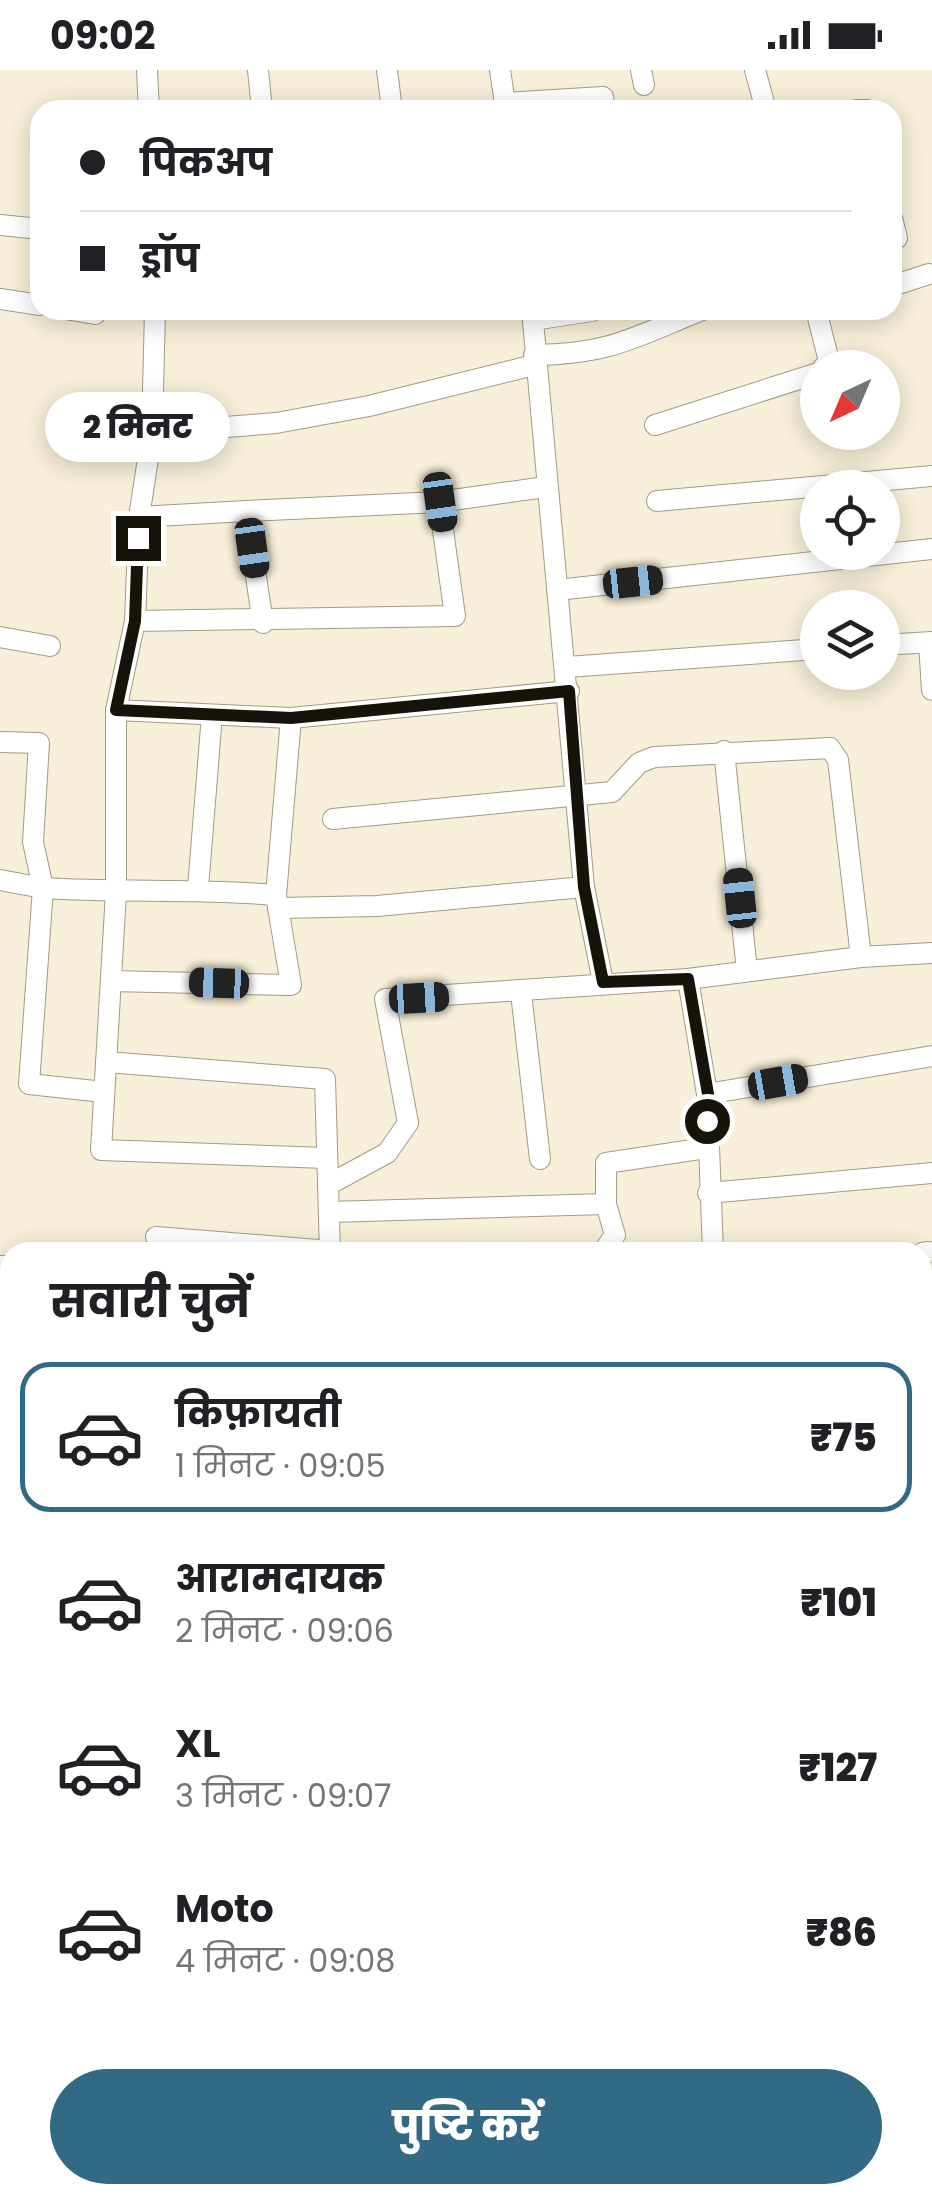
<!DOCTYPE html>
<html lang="hi">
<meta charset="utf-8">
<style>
:root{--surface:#fff;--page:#f6f6f6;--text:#202124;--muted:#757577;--line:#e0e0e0;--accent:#326984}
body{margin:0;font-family:Poppins,"Noto Sans Devanagari",sans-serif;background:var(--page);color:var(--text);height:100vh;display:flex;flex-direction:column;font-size:38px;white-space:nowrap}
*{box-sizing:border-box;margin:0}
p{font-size:32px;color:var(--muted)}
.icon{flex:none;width:55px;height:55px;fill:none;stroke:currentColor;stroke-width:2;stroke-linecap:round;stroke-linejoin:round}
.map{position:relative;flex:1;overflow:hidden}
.drawer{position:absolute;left:0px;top:1172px;width:932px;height:962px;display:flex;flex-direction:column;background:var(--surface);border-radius:30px 30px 0 0;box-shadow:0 5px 25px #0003}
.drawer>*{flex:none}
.guide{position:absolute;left:30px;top:30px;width:872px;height:220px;border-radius:30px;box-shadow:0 5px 25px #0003;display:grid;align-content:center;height:220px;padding:0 50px;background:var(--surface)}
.needle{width:65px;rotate:224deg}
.tools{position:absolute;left:800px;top:280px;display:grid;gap:20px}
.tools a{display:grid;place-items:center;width:100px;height:100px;border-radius:50%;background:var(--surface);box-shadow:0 5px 25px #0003;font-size:50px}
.end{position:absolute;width:45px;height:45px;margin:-22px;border:12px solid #16130b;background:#fff;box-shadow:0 0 0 5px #fff}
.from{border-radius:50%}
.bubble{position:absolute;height:70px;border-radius:35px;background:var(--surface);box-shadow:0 5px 25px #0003;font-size:32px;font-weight:800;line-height:70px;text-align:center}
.car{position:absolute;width:30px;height:60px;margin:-30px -15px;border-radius:12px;box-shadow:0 0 8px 2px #0007;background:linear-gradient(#222 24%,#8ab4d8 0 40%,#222 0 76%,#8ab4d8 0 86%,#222 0)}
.guide b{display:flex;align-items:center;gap:35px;height:95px;font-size:38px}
.guide b+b{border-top:2px solid var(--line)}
.guide i{width:25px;height:25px;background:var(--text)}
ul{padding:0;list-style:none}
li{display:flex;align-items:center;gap:30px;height:150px;margin:0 20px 15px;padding:0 30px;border:5px solid transparent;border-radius:30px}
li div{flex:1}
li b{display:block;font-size:38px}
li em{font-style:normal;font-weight:800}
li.selected{border-color:var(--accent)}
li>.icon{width:90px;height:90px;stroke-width:1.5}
h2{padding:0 50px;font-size:45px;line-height:120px}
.cta{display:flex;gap:20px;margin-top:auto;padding:20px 50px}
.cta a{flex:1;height:115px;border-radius:60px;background:var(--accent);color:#fff;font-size:40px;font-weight:800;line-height:115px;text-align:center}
.status{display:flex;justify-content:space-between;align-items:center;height:70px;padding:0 50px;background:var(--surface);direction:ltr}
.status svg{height:28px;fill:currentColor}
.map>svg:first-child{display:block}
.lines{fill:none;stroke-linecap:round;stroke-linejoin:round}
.minor-casing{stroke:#a39b85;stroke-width:22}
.secondary-casing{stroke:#a39b85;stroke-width:30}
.minor{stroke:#fff;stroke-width:20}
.secondary{stroke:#fff;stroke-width:28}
.route{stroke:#16130b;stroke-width:12}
</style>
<div class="status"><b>09:02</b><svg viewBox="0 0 49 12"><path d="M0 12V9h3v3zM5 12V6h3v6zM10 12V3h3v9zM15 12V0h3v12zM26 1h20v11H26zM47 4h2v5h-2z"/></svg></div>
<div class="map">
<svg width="932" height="2134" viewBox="0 0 932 2134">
<rect width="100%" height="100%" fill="#f7efd7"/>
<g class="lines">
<g class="minor-casing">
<g id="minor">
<polyline points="147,0 149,40"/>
<polyline points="258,0 262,40"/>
<polyline points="387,0 392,40"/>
<polyline points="500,0 506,40"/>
<polyline points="641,0 644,15"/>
<polyline points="755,0 766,40"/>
<polyline points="505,33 603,27 605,40"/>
<polyline points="857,40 867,40"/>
<polyline points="892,148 897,168"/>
<polyline points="0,155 40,159"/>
<polyline points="892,216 929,204"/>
<polyline points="0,229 40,235"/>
<polyline points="71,240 95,244"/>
<polyline points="532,240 584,817 603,912"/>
<polyline points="816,240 829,291 823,298"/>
<polyline points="533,250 592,241"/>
<path d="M534,285c76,-1 99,-17 168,-45"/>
<polyline points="655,355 818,303"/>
<polyline points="152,363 276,353 369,336 534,295"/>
<polyline points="657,431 932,406"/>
<polyline points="139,447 246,441"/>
<polyline points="557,520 932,479"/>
<polyline points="135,551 455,546 439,432"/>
<polyline points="263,553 246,441 439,432 545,417"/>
<polyline points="0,567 50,576"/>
<polyline points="929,573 932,620"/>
<polyline points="882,575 932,572"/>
<polyline points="567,597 818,579"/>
<polyline points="116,640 135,551 139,447 152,363 155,240"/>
<path d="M0,672l39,1 -6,99 10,46c78,5 155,0 233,7"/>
<polyline points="724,681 747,901"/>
<polyline points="333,749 612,722 639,693 654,687 830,678 838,690 861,887"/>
<polyline points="0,810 43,818 29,1014 104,1022"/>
<polyline points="198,818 212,645"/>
<polyline points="278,838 377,836 584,817"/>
<polyline points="688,909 861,887 932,883"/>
<polyline points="111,911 291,915 276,825 291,648"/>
<polyline points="521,923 540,1089"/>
<polyline points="106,992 325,1009 330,1182"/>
<polyline points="707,1024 932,986"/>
<polyline points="327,1088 101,1080 116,822 116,640 291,648 569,621"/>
<polyline points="328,1115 387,1083 408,1053 385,929 688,909 707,1024 713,1182"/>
<polyline points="708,1123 932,1103"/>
<polyline points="329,1142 606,1134"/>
<polyline points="156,1167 330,1181"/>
<polyline points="603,1182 615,1165 606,1134 606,1093 706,1078"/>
<polyline points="922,1183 929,1182"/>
<polyline points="0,1196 10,1196"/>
<polyline points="0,1275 10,1275"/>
<polyline points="922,1280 932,1278"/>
<polyline points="0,1341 10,1340"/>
<polyline points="922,1370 932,1369"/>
<polyline points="0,1514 10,1516"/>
<polyline points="922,1548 932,1548"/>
<polyline points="922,1971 932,1971"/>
<polyline points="725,2125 725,2134"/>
<polyline points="84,2134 84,2125"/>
<polyline points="318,2134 318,2125"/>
<polyline points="459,2134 459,2125"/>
<polyline points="564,2134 564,2125"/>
<polyline points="884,2134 885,2125"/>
</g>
</g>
<g class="secondary-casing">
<g id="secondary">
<polyline points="0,1707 10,1707"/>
<polyline points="922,1722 932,1722"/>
</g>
</g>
<use href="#minor" class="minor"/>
<use href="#secondary" class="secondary"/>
</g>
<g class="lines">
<polyline class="route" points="138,468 135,551 116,640 291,648 569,621 584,817 603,912 688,909 708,1024 707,1051"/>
</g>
</svg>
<div class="tools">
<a><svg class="needle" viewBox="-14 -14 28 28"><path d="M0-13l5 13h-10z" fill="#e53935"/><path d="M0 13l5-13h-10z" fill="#757577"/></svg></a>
<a><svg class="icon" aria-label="locate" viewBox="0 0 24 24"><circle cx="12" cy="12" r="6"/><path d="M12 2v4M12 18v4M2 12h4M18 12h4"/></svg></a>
<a><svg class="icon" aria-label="layers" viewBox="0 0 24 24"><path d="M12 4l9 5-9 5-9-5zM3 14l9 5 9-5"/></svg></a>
</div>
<i class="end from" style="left:707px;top:1051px"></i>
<i class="end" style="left:138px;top:468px"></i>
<div class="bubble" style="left:45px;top:322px;width:185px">2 मिनट</div>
<i class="car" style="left:440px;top:432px;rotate:172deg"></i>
<i class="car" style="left:252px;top:478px;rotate:172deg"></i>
<i class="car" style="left:633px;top:512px;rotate:84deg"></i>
<i class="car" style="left:740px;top:828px;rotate:354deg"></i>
<i class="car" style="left:219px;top:913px;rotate:272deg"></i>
<i class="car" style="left:419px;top:928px;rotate:87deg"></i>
<i class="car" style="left:778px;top:1012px;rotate:80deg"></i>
<div class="guide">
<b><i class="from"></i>पिकअप</b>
<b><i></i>ड्रॉप</b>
</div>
<section class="drawer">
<h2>सवारी चुनें</h2>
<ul>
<li class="selected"><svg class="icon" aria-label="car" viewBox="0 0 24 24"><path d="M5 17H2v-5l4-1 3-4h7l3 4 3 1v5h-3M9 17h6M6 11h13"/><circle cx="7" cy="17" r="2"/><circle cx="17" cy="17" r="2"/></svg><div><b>किफ़ायती</b><p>1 मिनट · 09:05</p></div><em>₹75</em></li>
<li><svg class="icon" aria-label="car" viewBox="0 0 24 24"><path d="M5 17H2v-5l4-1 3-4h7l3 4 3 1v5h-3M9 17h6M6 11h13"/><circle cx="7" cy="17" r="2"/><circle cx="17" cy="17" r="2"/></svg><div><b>आरामदायक</b><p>2 मिनट · 09:06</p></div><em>₹101</em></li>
<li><svg class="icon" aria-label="car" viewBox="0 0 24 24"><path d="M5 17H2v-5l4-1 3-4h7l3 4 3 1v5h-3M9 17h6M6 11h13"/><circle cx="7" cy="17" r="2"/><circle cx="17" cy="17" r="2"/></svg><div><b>XL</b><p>3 मिनट · 09:07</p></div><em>₹127</em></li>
<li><svg class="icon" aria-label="car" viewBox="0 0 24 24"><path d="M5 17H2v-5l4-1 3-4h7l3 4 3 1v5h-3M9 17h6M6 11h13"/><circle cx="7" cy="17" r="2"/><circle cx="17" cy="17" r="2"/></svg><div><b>Moto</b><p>4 मिनट · 09:08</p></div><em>₹86</em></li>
</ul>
<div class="cta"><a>पुष्टि करें</a></div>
</section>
</div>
